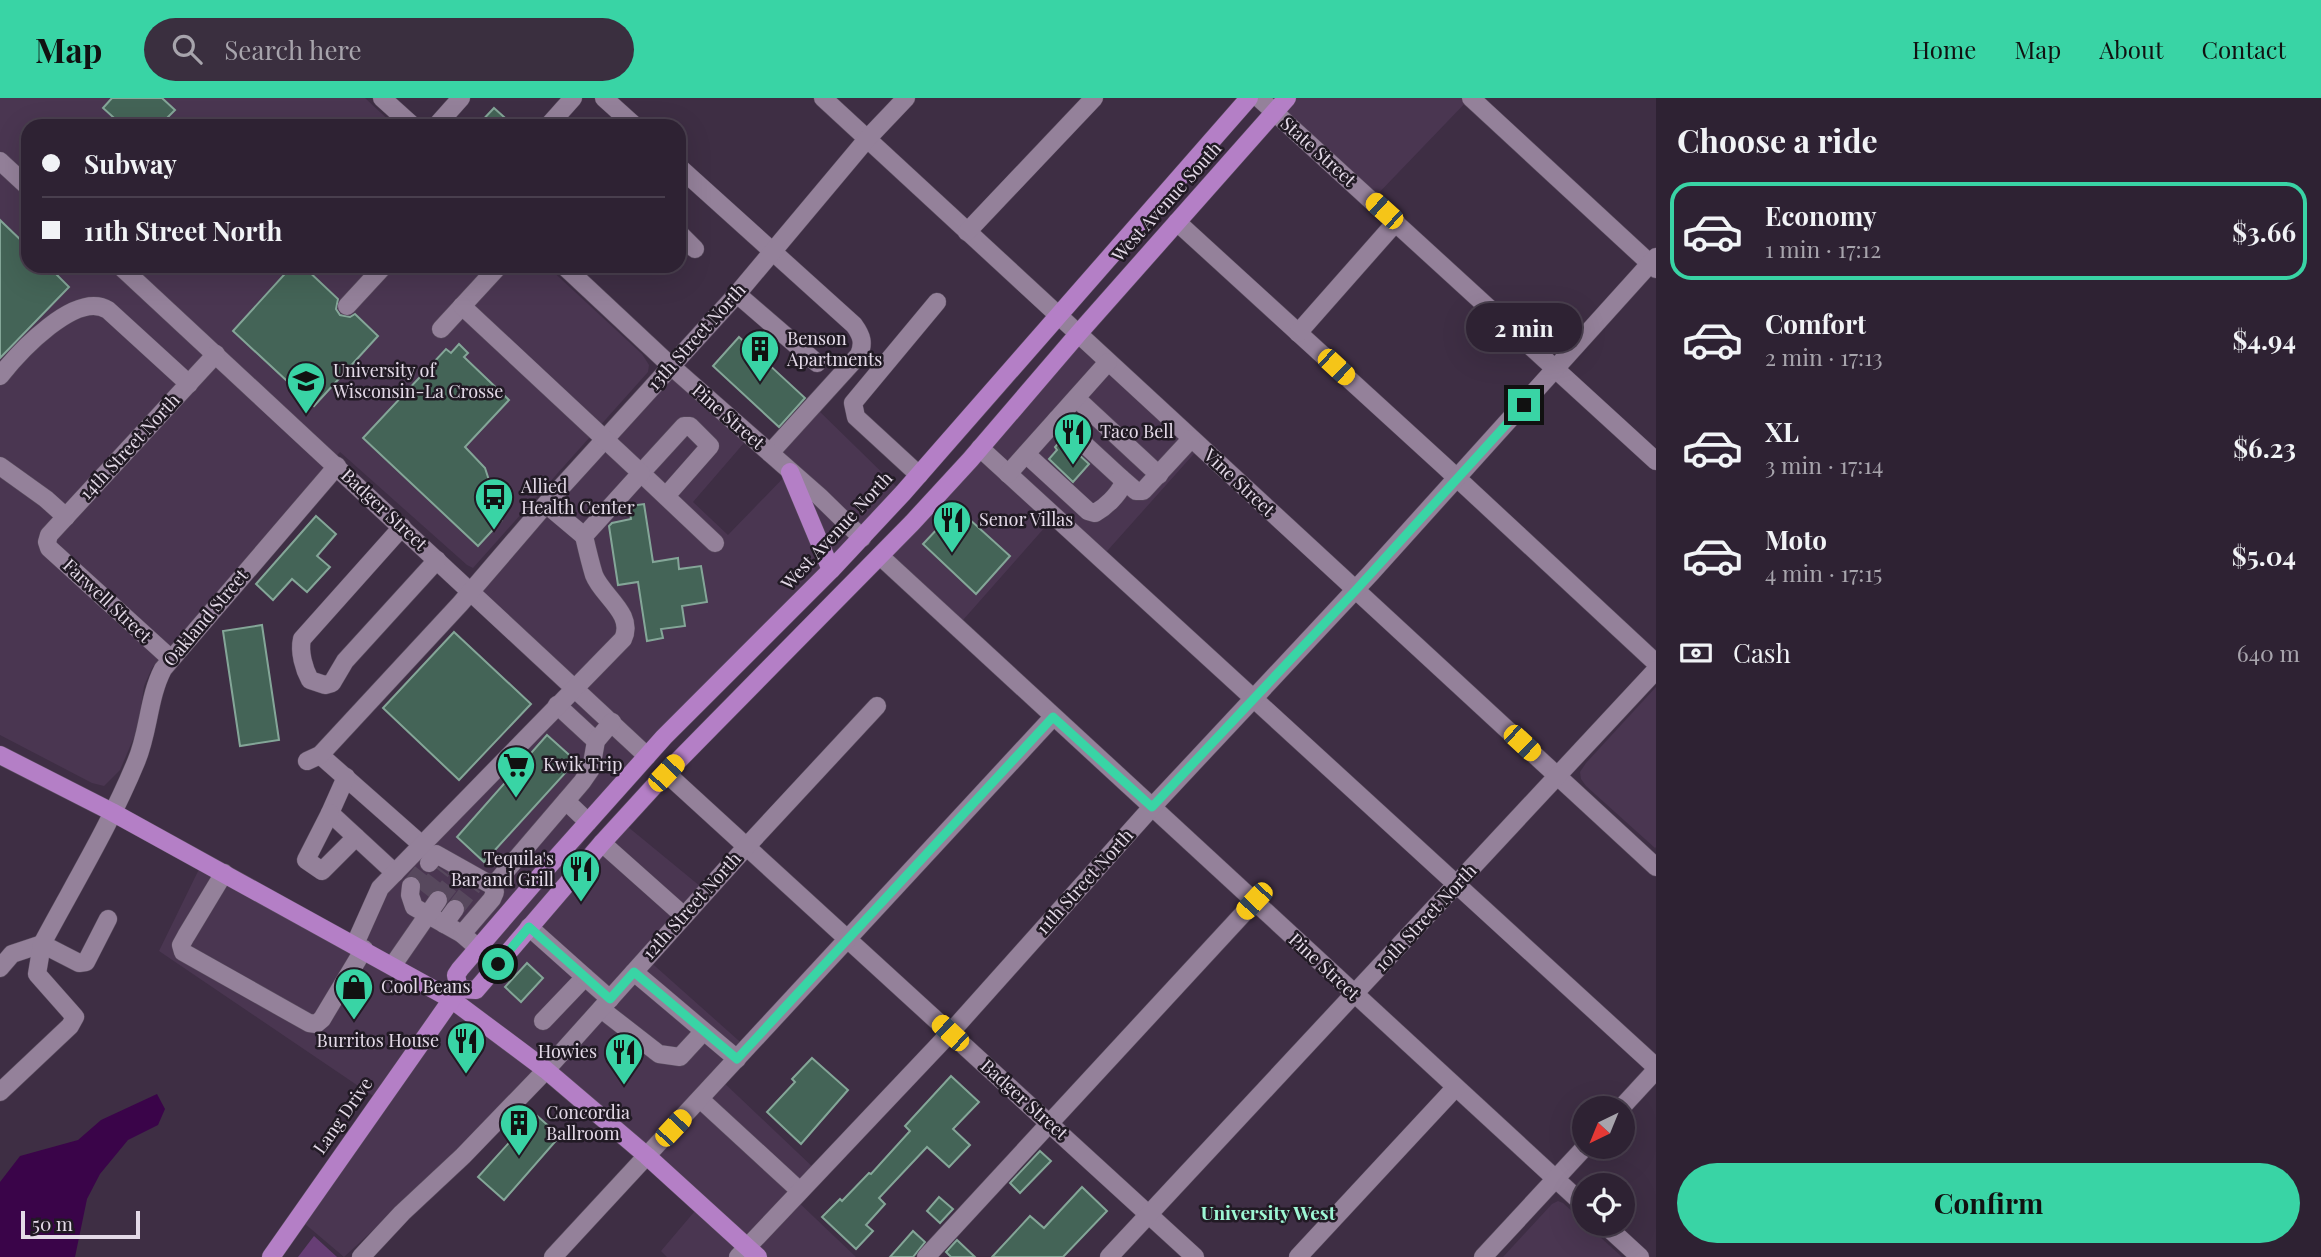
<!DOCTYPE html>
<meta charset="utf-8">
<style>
:root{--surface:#2e2233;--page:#3a2f3f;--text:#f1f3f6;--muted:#a7a4ac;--line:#493f4e;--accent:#39d4a5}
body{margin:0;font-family:"Playfair Display",serif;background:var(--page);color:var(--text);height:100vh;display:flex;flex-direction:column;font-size:26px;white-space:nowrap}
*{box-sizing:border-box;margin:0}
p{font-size:23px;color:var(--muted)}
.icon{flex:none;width:38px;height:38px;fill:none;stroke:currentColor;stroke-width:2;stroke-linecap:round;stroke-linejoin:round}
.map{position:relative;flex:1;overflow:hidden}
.drawer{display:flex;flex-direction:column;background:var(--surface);width:665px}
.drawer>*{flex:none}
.guide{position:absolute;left:21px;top:21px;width:665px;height:154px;border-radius:21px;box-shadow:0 7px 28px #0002,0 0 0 2px var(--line);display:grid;align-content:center;height:154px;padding:0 21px;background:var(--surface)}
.needle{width:46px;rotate:223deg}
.buttons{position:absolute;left:1572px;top:998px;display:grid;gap:14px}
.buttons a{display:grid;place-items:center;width:63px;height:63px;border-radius:50%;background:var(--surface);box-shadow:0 7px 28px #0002,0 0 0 2px var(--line);font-size:35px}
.scale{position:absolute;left:21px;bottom:18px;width:119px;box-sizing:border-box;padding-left:7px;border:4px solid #e4dae8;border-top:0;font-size:19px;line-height:24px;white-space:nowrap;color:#e4dae8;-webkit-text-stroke:5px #211a24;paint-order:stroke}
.end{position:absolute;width:32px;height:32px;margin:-16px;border:9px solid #39d4a5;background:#111;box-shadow:0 0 0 4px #111}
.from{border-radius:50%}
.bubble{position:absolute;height:49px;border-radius:24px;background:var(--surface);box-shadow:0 7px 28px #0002,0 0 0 2px var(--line);font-size:23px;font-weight:700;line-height:49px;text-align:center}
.car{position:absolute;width:21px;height:42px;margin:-21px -10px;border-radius:9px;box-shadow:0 0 5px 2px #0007;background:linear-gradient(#f5c518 24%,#345 0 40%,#f5c518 0 76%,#345 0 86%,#f5c518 0)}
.guide b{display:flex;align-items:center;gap:24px;height:66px;font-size:26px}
.guide b+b{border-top:2px solid var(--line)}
.guide i{width:18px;height:18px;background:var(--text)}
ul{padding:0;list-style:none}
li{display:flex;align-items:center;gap:21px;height:98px;margin:0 14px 10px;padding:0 7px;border:4px solid transparent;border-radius:21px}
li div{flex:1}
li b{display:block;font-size:26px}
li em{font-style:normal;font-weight:700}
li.active{border-color:var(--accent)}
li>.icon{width:63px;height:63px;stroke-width:1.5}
h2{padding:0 21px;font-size:32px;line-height:84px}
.pay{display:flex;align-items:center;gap:18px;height:77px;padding:0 21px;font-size:26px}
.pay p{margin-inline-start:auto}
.action{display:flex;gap:14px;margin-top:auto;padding:14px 21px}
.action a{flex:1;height:80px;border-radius:42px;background:var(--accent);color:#111;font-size:28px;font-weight:700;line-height:80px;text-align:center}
header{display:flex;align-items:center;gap:42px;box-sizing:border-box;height:98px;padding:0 35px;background:var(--accent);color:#111}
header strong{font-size:33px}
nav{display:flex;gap:38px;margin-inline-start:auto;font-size:24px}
.search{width:490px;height:63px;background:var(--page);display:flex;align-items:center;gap:18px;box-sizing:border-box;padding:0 24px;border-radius:38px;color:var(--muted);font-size:26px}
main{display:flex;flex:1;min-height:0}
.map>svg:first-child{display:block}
.built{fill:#4a3651}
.green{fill:#673e75}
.water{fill:#3a0449}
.building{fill:#446457;stroke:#84a698;stroke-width:2}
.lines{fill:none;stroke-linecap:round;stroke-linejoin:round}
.minor-tunnel{stroke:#57485d;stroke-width:18;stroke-dasharray:18 9;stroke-linecap:butt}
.minor-casing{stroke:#5a4d5f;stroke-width:19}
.major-casing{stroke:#5a4d5f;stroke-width:19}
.minor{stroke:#94819a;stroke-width:18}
.major{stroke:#b47fc6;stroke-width:18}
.route{stroke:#39d4a5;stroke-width:9}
.labels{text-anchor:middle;stroke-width:5;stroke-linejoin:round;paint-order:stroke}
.street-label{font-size:18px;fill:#e4dae8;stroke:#211a24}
.poi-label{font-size:18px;fill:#e4dae8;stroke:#211a24;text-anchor:start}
.neighbourhood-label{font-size:19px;font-weight:bold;fill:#9df7d4;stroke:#211a24}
</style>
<header>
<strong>Map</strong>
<div class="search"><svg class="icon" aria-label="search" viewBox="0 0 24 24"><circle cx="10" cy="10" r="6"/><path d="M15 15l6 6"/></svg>Search here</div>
<nav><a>Home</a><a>Map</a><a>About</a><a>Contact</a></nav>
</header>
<main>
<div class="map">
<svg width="1656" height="1159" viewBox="0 0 1656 1159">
<rect width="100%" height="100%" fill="#3e2e44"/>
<g class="built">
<polygon points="0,0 365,0 395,28 28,28 28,168 547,168 642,256 649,267 648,274 473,470 467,467 340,354 152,570 144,588 138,630 120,672 104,688 92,685 0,637"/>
<polygon points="1259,0 1470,0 1372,102"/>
<polygon points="1078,236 1200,349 1100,461 1054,419 956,530 880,458"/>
<polygon points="671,268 750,338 693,404 728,437 789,374 770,355 814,308 903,395 607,709 568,767 622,724 706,793 646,860 747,950 720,981 818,1074 794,1100 856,1159 667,1159 661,1153 700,1107 546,973 344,1159 298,1120 379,1002 159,853 203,763 355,846 380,790 574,589 471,492"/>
<polygon points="1656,589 1656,749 1655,750 1586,688 1581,681 1580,674 1586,665"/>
<polygon points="1558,1103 1563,1105 1622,1159 1503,1159 1552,1106"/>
</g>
<polygon class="green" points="314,1138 337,1159 298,1159"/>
<polygon class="water" points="157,996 165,1011 158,1027 128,1042 100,1076 87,1101 75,1159 0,1159 0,1084 20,1058 78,1042 101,1022"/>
<g class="building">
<polygon points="112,0 162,0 175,12 161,26 158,22 152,28 123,28 103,10"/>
<polygon points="494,10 514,28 477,28"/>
<polygon points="0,122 28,149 28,168 48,168 69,189 0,260"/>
<polygon points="292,168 303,168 338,201 336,211 340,217 350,219 355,216 378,238 314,308 233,233"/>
<polygon points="739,239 805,300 779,329 713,268"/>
<polygon points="459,246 468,255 464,259 509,302 465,349 485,370 502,422 478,448 363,340 446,251 451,255"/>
<polygon points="1062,341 1089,366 1073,384 1049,361 1057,352 1055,349"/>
<polygon points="644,406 653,464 678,460 679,471 701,468 707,504 682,508 685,528 661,531 663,540 647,543 638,484 618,487 609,428 612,425 631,421 629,408"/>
<polygon points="957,410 1010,458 976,496 923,446"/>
<polygon points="316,418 336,436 317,458 330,469 307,494 292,481 273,502 256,486"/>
<polygon points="262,527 279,642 240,648 223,533"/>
<polygon points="454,534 531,606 459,682 383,610"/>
<polygon points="547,637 576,663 484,764 457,739"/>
<polygon points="527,865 543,880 521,904 505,889"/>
<polygon points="812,960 848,992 801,1046 767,1014 795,984 792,981"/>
<polygon points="951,978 979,1004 953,1031 970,1047 949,1069 927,1049 879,1100 885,1106 866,1127 873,1133 856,1151 822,1119 840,1101 842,1103 869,1075 871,1076 910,1033 905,1028"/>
<polygon points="535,1016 560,1038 504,1102 478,1079"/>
<polygon points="1040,1053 1051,1063 1020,1095 1010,1085"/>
<polygon points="1082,1089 1107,1113 1063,1159 992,1159 1030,1118 1044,1130"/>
<polygon points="939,1099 953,1111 940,1125 927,1113"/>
<polygon points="913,1133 925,1144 913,1159 890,1159"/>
<polygon points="957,1142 975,1159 951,1159 946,1154"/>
</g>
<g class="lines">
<g class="minor-tunnel">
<polyline points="411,788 429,765"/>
<polyline points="424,795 442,772"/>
<polyline points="438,802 456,779"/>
<polyline points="455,811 473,788"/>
</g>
<g class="minor-casing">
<g id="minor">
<polyline points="382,0 413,28"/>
<polyline points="604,0 635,28"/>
<polyline points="823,0 1656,769"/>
<polyline points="1259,0 1656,363"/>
<polyline points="1471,0 1656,171"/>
<polyline points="436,28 461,0"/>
<polyline points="548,28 573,0"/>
<polyline points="0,63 28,89"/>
<path d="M679,69l175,158c8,11 10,18 5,30l-89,98"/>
<polyline points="1177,124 1443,367 1656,565"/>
<polyline points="967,134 1094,0"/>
<polyline points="679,135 695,151"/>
<polyline points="120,168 647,658"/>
<polyline points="564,168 671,268 820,399 862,440"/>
<polyline points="737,196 817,265"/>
<polyline points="347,208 384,168"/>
<polyline points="441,231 499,168"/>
<polyline points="1298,235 1396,124"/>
<path d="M0,278c19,-24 76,-86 108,-66l81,74"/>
<polyline points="1076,300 1159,377"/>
<polyline points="980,350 1656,969"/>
<path d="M1026,356l62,57 7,2c11,-6 23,-18 28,-29l-2,-6 -64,-59"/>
<polyline points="0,368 46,401 66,419"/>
<polyline points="1008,376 1108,264"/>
<polyline points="919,377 856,319 853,305 937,204"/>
<polyline points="1121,380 1136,393 1143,393 1191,341"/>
<polyline points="666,398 710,348 690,328 684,328 641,375 715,445"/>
<polyline points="546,406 584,438"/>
<path d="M402,429l-100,112c-3,13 2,30 8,41l15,5 7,-2 13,-22 92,-101"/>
<polyline points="880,458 1584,1107"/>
<polyline points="170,560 49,450 47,444 49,437 216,256"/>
<polyline points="557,607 596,643"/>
<polyline points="320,657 422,747"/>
<polyline points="307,663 320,657 460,506 546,406 737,196 867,41 906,0"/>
<polyline points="666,675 1195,1159"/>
<polyline points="346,679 330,715 395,775"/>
<polyline points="566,703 588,724"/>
<polyline points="330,715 306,762 322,773 356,739"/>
<polyline points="602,745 684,818"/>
<polyline points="429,765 436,756 493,788 582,684 591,671 596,643 612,624"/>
<polyline points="224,775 186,838 181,847 183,854 309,925 316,926 322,921 364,851"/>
<polyline points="411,788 410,797 414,809 462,836"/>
<polyline points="444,826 455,811"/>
<polyline points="529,829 585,879 543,923"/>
<path d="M355,846l25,-56 243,-249c12,-25 -21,-43 -29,-64 -4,-13 -7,-26 -10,-39l57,-63 -179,-167"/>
<polyline points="478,850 462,836 492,801 495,794 493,788"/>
<polyline points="393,867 438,802"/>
<polyline points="0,870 12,856 42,846 79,865 86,864 108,821"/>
<polyline points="634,874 737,961"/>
<polyline points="585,879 610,901"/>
<polyline points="601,911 659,956 680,959 703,934"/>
<path d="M0,994l70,-66 5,-9 -38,-43 5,-30c32,-60 68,-119 94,-182 13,-30 12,-64 27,-93l174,-203"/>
<polyline points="700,1001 800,1093"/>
<polyline points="1621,1010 1656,972"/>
<polyline points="1603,1125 1640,1159"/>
<polyline points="361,1159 402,1115 463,1058 546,972 747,748 877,608"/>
<polyline points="553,1159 1053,619"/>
<polyline points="738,1159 950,935 1152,709 1370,476 1656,159"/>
<polyline points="926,1159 1254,804"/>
<polyline points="1109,1159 1656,572"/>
<polyline points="1298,1159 1455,990"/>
<polyline points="1483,1159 1586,1048"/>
</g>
</g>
<g class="major-casing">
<g id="major">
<polyline points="790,374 831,472"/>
<polyline points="0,657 112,714 451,901 546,972 647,1058 758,1159"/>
<polyline points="459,891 476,892 602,745 666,675 912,425 970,362 1078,236 1287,0"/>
<polyline points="271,1159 459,891 456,877 460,871 547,770 664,639 831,472 903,395 1249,0"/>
</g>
</g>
<use href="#minor" class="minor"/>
<use href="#major" class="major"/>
</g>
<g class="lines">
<polyline class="route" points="498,866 529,829 610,901 634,874 737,961 1053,619 1152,709 1355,493 1524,307"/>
</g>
<defs>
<g id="building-pin" transform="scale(2.0125)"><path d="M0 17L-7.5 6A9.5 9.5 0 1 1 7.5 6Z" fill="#39d4a5" stroke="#211a24"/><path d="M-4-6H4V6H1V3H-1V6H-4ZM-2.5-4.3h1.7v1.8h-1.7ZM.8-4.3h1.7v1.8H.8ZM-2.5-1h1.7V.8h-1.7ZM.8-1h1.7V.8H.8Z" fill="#111"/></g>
<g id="university-pin" transform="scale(2.0125)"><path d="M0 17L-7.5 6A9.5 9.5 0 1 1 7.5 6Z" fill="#39d4a5" stroke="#211a24"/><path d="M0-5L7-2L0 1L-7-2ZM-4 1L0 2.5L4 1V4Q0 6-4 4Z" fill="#111"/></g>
<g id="restaurant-pin" transform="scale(2.0125)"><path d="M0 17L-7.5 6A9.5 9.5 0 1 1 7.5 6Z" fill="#39d4a5" stroke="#211a24"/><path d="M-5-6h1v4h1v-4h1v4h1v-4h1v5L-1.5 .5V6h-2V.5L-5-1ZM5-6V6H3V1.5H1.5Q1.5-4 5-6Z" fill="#111"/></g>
<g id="bus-pin" transform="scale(2.0125)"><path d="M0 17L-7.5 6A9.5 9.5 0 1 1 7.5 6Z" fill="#39d4a5" stroke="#211a24"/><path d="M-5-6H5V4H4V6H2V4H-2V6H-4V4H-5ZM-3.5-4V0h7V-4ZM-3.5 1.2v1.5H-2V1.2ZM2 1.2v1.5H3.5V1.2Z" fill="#111"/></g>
<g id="supermarket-pin" transform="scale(2.0125)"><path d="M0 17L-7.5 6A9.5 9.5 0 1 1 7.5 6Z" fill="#39d4a5" stroke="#211a24"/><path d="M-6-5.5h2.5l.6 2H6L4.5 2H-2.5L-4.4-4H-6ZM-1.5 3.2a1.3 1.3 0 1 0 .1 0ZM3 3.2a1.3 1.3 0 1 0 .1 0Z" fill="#111"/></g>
<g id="shop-pin" transform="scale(2.0125)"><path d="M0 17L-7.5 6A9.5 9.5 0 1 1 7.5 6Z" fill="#39d4a5" stroke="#211a24"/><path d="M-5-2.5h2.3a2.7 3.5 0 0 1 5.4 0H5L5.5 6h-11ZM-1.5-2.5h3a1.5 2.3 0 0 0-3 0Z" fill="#111"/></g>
</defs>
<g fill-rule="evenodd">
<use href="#building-pin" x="760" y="251"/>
<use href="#university-pin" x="306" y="283"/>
<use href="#restaurant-pin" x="1073" y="334"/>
<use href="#bus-pin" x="494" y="399"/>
<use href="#restaurant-pin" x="952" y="422"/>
<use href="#supermarket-pin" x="516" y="667"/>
<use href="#restaurant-pin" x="581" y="771"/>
<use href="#shop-pin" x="354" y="889"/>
<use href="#restaurant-pin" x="466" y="943"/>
<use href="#restaurant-pin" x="624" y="954"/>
<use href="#building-pin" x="519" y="1025"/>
</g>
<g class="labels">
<g class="street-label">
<text transform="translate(1318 54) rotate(42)" y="6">State Street</text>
<text transform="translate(1167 104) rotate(-48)" y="6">West Avenue South</text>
<text transform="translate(697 239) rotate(-48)" y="6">13th Street North</text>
<text transform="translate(728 319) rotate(41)" y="6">Pine Street</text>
<text transform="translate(130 349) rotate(-47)" y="6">14th Street North</text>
<text transform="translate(1239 385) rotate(43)" y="6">Vine Street</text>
<text transform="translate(384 412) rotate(43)" y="6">Badger Street</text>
<text transform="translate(837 433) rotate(-47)" y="6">West Avenue North</text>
<text transform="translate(107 503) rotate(43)" y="6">Farwell Street</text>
<text transform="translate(206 520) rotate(-50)" y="6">Oakland Street</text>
<text transform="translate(1085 784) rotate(-48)" y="6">11th Street North</text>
<text transform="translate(692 808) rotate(-48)" y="6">12th Street North</text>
<text transform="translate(1426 820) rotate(-47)" y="6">10th Street North</text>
<text transform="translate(1324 869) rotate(43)" y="6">Pine Street</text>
<text transform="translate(1024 1002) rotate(42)" y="6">Badger Street</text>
<text transform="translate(343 1018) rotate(-55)" y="6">Lang Drive</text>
</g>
<g class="poi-label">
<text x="787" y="247">Benson<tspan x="787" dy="21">Apartments</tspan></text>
<text x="333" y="279">University of<tspan x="333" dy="21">Wisconsin-La Crosse</tspan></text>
<text x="1100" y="340">Taco Bell</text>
<text x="521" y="395">Allied<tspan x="521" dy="21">Health Center</tspan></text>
<text x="979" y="428">Senor Villas</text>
<text x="543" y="673">Kwik Trip</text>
<text x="554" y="767" text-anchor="end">Tequila's<tspan x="554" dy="21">Bar and Grill</tspan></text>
<text x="381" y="895">Cool Beans</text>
<text x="439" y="949" text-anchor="end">Burritos House</text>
<text x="597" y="960" text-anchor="end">Howies</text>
<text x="546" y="1021">Concordia<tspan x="546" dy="21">Ballroom</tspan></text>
</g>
<g class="neighbourhood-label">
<text x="1268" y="1122">University West</text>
</g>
</g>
</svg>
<div class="buttons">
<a><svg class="needle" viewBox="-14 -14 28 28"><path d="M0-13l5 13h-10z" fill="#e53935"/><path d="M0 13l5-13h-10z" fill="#a7a4ac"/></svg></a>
<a><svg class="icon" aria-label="locate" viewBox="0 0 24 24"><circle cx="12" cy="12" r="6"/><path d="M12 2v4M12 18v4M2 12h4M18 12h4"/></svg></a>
</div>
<div class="scale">50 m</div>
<i class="end from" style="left:498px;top:866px"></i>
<i class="end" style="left:1524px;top:307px"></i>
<div class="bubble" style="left:1466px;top:205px;width:116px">2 min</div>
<i class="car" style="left:1384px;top:113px;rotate:312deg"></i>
<i class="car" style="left:1336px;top:269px;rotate:133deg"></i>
<i class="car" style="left:1522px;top:645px;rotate:133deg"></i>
<i class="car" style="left:666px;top:675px;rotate:43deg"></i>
<i class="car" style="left:1254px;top:803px;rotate:223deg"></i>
<i class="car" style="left:950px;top:935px;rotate:313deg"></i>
<i class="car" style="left:673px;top:1030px;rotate:43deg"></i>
<div class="guide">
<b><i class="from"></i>Subway</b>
<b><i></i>11th Street North</b>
</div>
</div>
<section class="drawer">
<h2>Choose a ride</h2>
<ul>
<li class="active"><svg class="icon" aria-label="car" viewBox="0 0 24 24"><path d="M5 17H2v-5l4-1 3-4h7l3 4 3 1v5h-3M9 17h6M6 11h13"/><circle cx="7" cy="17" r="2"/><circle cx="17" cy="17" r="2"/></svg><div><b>Economy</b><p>1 min · 17:12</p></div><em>$3.66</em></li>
<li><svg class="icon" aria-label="car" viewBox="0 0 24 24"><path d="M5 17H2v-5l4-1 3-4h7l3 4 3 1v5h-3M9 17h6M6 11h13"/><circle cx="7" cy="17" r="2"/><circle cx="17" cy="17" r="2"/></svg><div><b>Comfort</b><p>2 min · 17:13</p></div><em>$4.94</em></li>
<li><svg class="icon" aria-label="car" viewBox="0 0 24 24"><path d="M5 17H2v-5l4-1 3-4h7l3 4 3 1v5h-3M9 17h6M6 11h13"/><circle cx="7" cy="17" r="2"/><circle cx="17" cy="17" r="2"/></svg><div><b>XL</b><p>3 min · 17:14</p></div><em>$6.23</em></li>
<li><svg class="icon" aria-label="car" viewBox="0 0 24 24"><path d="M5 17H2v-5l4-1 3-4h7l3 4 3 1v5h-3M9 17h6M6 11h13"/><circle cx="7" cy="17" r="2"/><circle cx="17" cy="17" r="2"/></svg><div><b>Moto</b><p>4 min · 17:15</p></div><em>$5.04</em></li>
</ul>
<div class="pay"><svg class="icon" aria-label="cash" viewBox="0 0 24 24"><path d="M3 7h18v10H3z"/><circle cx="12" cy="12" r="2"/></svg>Cash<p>640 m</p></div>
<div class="action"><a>Confirm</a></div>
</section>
</main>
